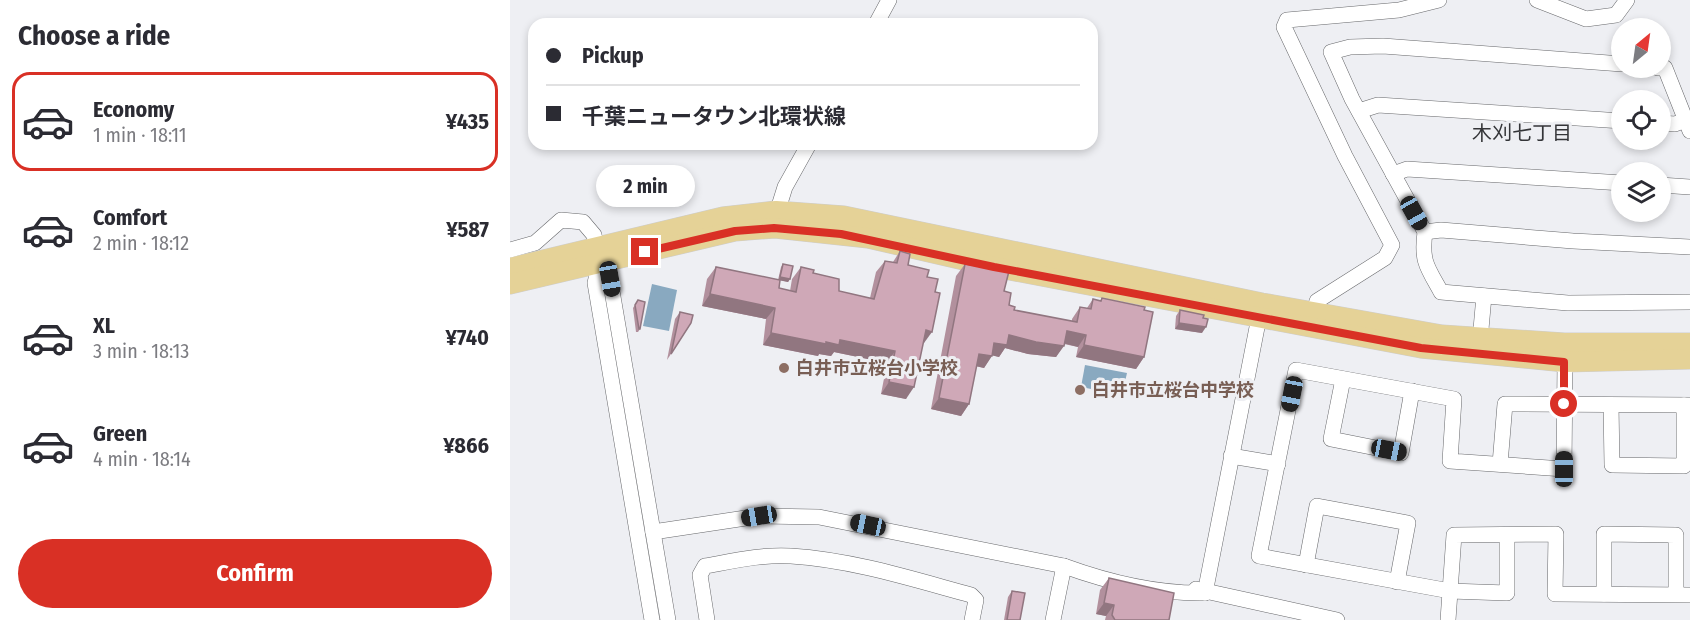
<!DOCTYPE html>
<meta charset="utf-8">
<style>
:root{--surface:#fff;--page:#f2f2f3;--text:#2b2b33;--muted:#7c7c81;--line:#e1e1e2;--accent:#d93025}
body{margin:0;font-family:"Fira Sans Condensed","Noto Sans JP",sans-serif;background:var(--page);color:var(--text);height:100vh;display:flex;flex-direction:column;font-size:22px;white-space:nowrap}
*{box-sizing:border-box;margin:0}
p{font-size:20px;color:var(--muted)}
.icon{flex:none;width:33px;height:33px;fill:none;stroke:currentColor;stroke-width:2;stroke-linecap:round;stroke-linejoin:round}
.map{position:relative;flex:1;overflow:hidden}
.panel{display:flex;flex-direction:column;background:var(--surface);width:510px}
.panel>*{flex:none}
.top-card{position:absolute;left:18px;top:18px;width:570px;height:132px;border-radius:18px;box-shadow:0 3px 9px #0003;display:grid;align-content:center;height:132px;padding:0 18px;background:var(--surface)}
.needle{width:39px;rotate:29deg}
.controls{position:absolute;left:1101px;top:18px;display:grid;gap:12px}
.controls a{display:grid;place-items:center;width:60px;height:60px;border-radius:50%;background:var(--surface);box-shadow:0 3px 9px #0003;font-size:30px}
.end{position:absolute;width:27px;height:27px;margin:-14px;border:8px solid #d93025;background:#fff;box-shadow:0 0 0 3px #fff}
.from{border-radius:50%}
.bubble{position:absolute;height:42px;border-radius:21px;background:var(--surface);box-shadow:0 3px 9px #0003;font-size:20px;font-weight:700;line-height:42px;text-align:center}
.car{position:absolute;width:18px;height:36px;margin:-18px -9px;border-radius:8px;box-shadow:0 0 4px 2px #0007;background:linear-gradient(#222 24%,#8ab4d8 0 40%,#222 0 76%,#8ab4d8 0 86%,#222 0)}
.top-card b{display:flex;align-items:center;gap:21px;height:57px;font-size:22px}
.top-card b+b{border-top:2px solid var(--line)}
.top-card i{width:15px;height:15px;background:var(--text)}
ul{padding:0;list-style:none}
li{display:flex;align-items:center;gap:18px;height:99px;margin:0 12px 9px;padding:0 6px;border:3px solid transparent;border-radius:18px}
li div{flex:1}
li b{display:block;font-size:22px}
li em{font-style:normal;font-weight:700}
li.current{border-color:var(--accent)}
li>.icon{width:54px;height:54px;stroke-width:1.5}
h2{padding:0 18px;font-size:27px;line-height:72px}
.button{display:flex;gap:12px;margin-top:auto;padding:12px 18px}
.button a{flex:1;height:69px;border-radius:36px;background:var(--accent);color:#fff;font-size:24px;font-weight:700;line-height:69px;text-align:center}
main{display:flex;flex:1;min-height:0}
.map>svg:first-child{display:block}
.water{fill:#89a9c0}
.lines{fill:none;stroke-linecap:round;stroke-linejoin:round}
.minor-casing{stroke:#67686b;stroke-width:16}
.major-casing{stroke:#cdcdcd;stroke-width:21}
.minor{stroke:#fff;stroke-width:15}
.major{stroke:#e5d297;stroke-width:20}
.wall{fill:#b2909d}
.shaded-wall{fill:#917680}
.building{fill:#cfa8b7;stroke:#917680;stroke-width:1.5}
.route{stroke:#d93025;stroke-width:8}
.education-dot{fill:#8d6e63;stroke:#eeeff3;stroke-width:2}
.labels{text-anchor:middle;stroke-width:6;stroke-linejoin:round;paint-order:stroke}
.education-label{font-size:18px;font-weight:bold;fill:#785e54;stroke:#eeeff3;text-anchor:start}
.neighbourhood-label{font-size:20px;fill:#343538;stroke:#eeeff3}
</style>
<main>
<section class="panel">
<h2>Choose a ride</h2>
<ul>
<li class="current"><svg class="icon" aria-label="car" viewBox="0 0 24 24"><path d="M5 17H2v-5l4-1 3-4h7l3 4 3 1v5h-3M9 17h6M6 11h13"/><circle cx="7" cy="17" r="2"/><circle cx="17" cy="17" r="2"/></svg><div><b>Economy</b><p>1 min · 18:11</p></div><em>¥435</em></li>
<li><svg class="icon" aria-label="car" viewBox="0 0 24 24"><path d="M5 17H2v-5l4-1 3-4h7l3 4 3 1v5h-3M9 17h6M6 11h13"/><circle cx="7" cy="17" r="2"/><circle cx="17" cy="17" r="2"/></svg><div><b>Comfort</b><p>2 min · 18:12</p></div><em>¥587</em></li>
<li><svg class="icon" aria-label="car" viewBox="0 0 24 24"><path d="M5 17H2v-5l4-1 3-4h7l3 4 3 1v5h-3M9 17h6M6 11h13"/><circle cx="7" cy="17" r="2"/><circle cx="17" cy="17" r="2"/></svg><div><b>XL</b><p>3 min · 18:13</p></div><em>¥740</em></li>
<li><svg class="icon" aria-label="car" viewBox="0 0 24 24"><path d="M5 17H2v-5l4-1 3-4h7l3 4 3 1v5h-3M9 17h6M6 11h13"/><circle cx="7" cy="17" r="2"/><circle cx="17" cy="17" r="2"/></svg><div><b>Green</b><p>4 min · 18:14</p></div><em>¥866</em></li>
</ul>
<div class="button"><a>Confirm</a></div>
</section>
<div class="map">
<svg width="1180" height="620" viewBox="0 0 1180 620">
<rect width="100%" height="100%" fill="#eeeff3"/>
<g class="water">
<polygon points="142,284 167,290 159,331 133,326"/>
<polygon points="575,365 617,373 612,395 571,387"/>
</g>
<g class="lines">
<g class="minor-casing">
<g id="minor">
<polyline points="1027,0 1076,19 1106,15 1117,0"/>
<polyline points="366,24 379,0"/>
<path d="M1112,64l-239,-18 -33,1 -19,5 21,47 73,133c-4,29 2,35 16,60l127,11 122,-1"/>
<polyline points="1148,68 1155,68 1180,131"/>
<polyline points="849,111 868,105 1112,121"/>
<polyline points="1150,123 1165,124 1176,120"/>
<polyline points="883,174 897,169 1112,183"/>
<polyline points="1150,185 1180,187"/>
<polyline points="265,219 275,187 299,144"/>
<polyline points="915,232 931,230 1063,241 1180,247"/>
<polyline points="0,250 25,243 51,220 73,222 84,235 90,262 100,279 158,620"/>
<polyline points="90,262 85,283 142,620"/>
<polyline points="804,312 807,301 875,258 882,245 835,156 774,27 777,20 889,10 929,0"/>
<polyline points="970,340 974,296"/>
<polyline points="833,379 821,439 891,453 902,391"/>
<polyline points="1101,405 1102,465 1174,466 1174,405"/>
<polyline points="721,456 768,464"/>
<polyline points="990,464 995,404 1180,405"/>
<path d="M143,532l106,-16 60,1 245,49c44,16 94,28 141,27"/>
<polyline points="997,535 997,593 940,591 749,556 786,370 944,399 940,461 1054,469 1055,362"/>
<polyline points="796,565 807,506 898,523 887,582"/>
<polyline points="686,589 827,620"/>
<polyline points="695,593 751,307"/>
<polyline points="1094,594 1094,534 1166,535 1166,594"/>
<path d="M197,620l-7,-45 5,-9c28,-5 58,-12 86,-10 62,4 121,23 180,39l5,5 -4,20"/>
<polyline points="543,620 554,566"/>
<polyline points="938,620 944,535 1046,534 1045,594 1180,595"/>
</g>
</g>
<g class="major-casing">
<g id="major">
<polyline points="0,268 213,217 266,211 334,216 752,303 932,335 1054,343 1180,343"/>
<polyline points="0,284 225,231 265,228 358,238 484,267 911,348 1055,362 1180,359"/>
</g>
</g>
<use href="#minor" class="minor"/>
<use href="#major" class="major"/>
</g>
<g class="wall">
<polygon points="390,251 398,265 417,277 414,343 413,343 396,399 371,394 377,363 324,352 321,356 309,354 308,356 253,345 256,319 192,306 197,279 206,267 268,280 271,267 273,264 280,279 278,282 270,280 269,288 280,291 282,279 291,267 303,273 329,291 360,298 366,272 375,261 383,262"/>
<polygon points="455,264 494,291 499,305 504,310 562,321 562,319 570,307 577,308 583,299 590,301 592,298 634,310 634,357 626,369 566,357 568,347 554,344 546,357 518,354 495,348 489,357 482,355 474,368 466,366 459,404 451,416 421,409 446,276"/>
<polygon points="128,300 130,329 128,332 126,332 123,308"/>
<polygon points="670,310 692,333 665,329 666,316"/>
<polygon points="170,312 181,323 157,360 165,319"/>
<polygon points="599,578 659,620 595,620 596,616 586,614 590,590"/>
<polygon points="502,591 510,620 494,620 498,597"/>
</g>
<g class="shaded-wall">
<polygon points="270,277 280,279 278,282 268,280"/>
<polygon points="200,294 265,308 256,319 192,306"/>
<polygon points="669,323 696,327 692,333 665,329"/>
<polygon points="416,330 422,332 414,343 408,342"/>
<polygon points="557,331 576,335 568,347 549,342"/>
<polygon points="261,333 316,342 330,340 385,351 377,363 324,352 321,356 309,354 308,356 253,345"/>
<polygon points="499,335 554,346 546,357 518,354 495,348 489,357 476,354 484,343"/>
<polygon points="574,345 634,357 626,369 566,357"/>
<polygon points="469,354 482,356 474,368 461,365"/>
<polygon points="379,382 404,387 396,399 371,394"/>
<polygon points="429,398 459,404 451,416 421,409"/>
<polygon points="594,603 604,605 596,616 586,614"/>
</g>
<g class="building">
<polygon points="390,251 400,254 398,265 419,270 417,277 428,279 425,292 430,293 422,332 416,330 404,387 379,382 385,351 330,340 329,345 316,342 316,344 261,333 265,308 200,294 206,267 270,280 269,288 286,292 291,267 304,270 303,273 329,279 329,291 364,299 375,261 387,263"/>
<polygon points="273,264 283,266 280,279 270,277"/>
<polygon points="455,264 499,271 494,291 501,293 499,305 505,307 504,310 567,322 570,307 581,309 583,299 591,301 592,298 635,307 634,310 643,312 634,357 574,345 576,335 557,331 554,346 526,342 499,335 497,345 484,343 482,356 469,354 459,404 429,398"/>
<polygon points="128,300 135,302 130,329 129,329 125,305"/>
<polygon points="670,310 694,315 693,318 698,319 696,327 669,323"/>
<polygon points="170,312 183,315 181,323 161,354"/>
<polygon points="599,578 664,593 659,620 605,620 602,615 604,605 594,603"/>
<polygon points="502,591 515,593 510,620 497,620"/>
</g>
<g class="lines">
<polyline class="route" points="135,252 225,231 264,228 331,234 484,267 911,348 1054,362 1054,404"/>
</g>
<g class="education-dot">
<circle cx="274" cy="368" r="6"/>
<circle cx="570" cy="390" r="6"/>
</g>
<g class="labels">
<g class="education-label">
<text x="286" y="374">白井市立桜台小学校</text>
<text x="582" y="396">白井市立桜台中学校</text>
</g>
<g class="neighbourhood-label">
<text x="1012" y="140">木刈七丁目</text>
</g>
</g>
</svg>
<div class="controls">
<a><svg class="needle" viewBox="-14 -14 28 28"><path d="M0-13l5 13h-10z" fill="#e53935"/><path d="M0 13l5-13h-10z" fill="#7c7c81"/></svg></a>
<a><svg class="icon" aria-label="locate" viewBox="0 0 24 24"><circle cx="12" cy="12" r="6"/><path d="M12 2v4M12 18v4M2 12h4M18 12h4"/></svg></a>
<a><svg class="icon" aria-label="layers" viewBox="0 0 24 24"><path d="M12 4l9 5-9 5-9-5zM3 14l9 5 9-5"/></svg></a>
</div>
<i class="end from" style="left:1054px;top:404px"></i>
<i class="end" style="left:135px;top:252px"></i>
<div class="bubble" style="left:86px;top:165px;width:99px">2 min</div>
<i class="car" style="left:904px;top:213px;rotate:151deg"></i>
<i class="car" style="left:100px;top:279px;rotate:170deg"></i>
<i class="car" style="left:782px;top:394px;rotate:191deg"></i>
<i class="car" style="left:879px;top:450px;rotate:101deg"></i>
<i class="car" style="left:1054px;top:469px;rotate:0deg"></i>
<i class="car" style="left:249px;top:516px;rotate:261deg"></i>
<i class="car" style="left:358px;top:525px;rotate:282deg"></i>
<div class="top-card">
<b><i class="from"></i>Pickup</b>
<b><i></i>千葉ニュータウン北環状線</b>
</div>
</div>
</main>
